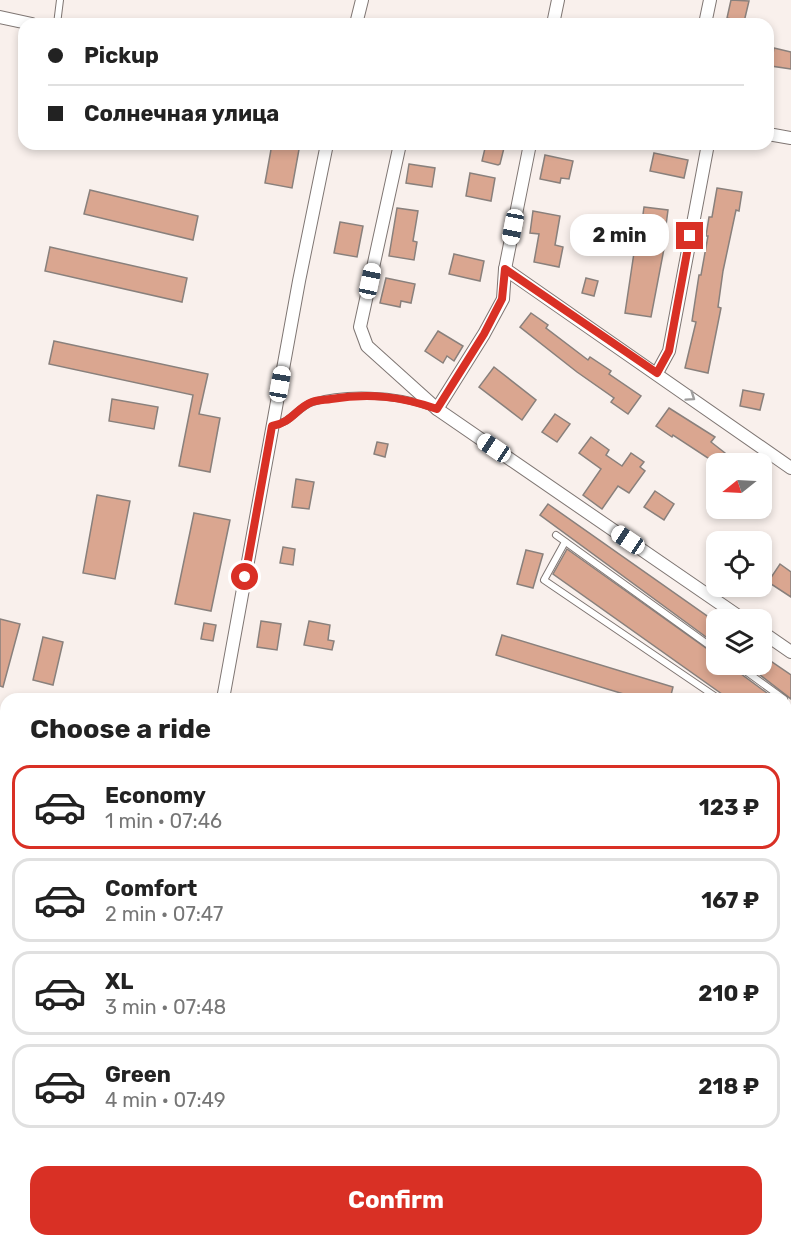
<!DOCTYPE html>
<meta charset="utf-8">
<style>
:root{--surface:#fff;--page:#f6f6f6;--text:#222;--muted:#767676;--line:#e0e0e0;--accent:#d93025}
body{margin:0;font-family:Rubik,sans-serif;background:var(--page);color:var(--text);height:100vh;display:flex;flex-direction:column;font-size:22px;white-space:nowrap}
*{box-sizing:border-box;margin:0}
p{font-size:20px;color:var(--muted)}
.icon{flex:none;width:33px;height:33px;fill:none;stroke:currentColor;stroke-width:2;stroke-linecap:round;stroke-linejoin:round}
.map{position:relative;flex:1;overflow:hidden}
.panel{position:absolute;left:0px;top:693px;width:792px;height:554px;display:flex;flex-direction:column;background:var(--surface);border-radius:18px 18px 0 0;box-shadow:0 3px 9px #0003}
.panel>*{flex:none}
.guide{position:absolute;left:18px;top:18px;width:756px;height:132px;border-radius:18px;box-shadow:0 3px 9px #0003;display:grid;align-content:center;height:132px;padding:0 30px;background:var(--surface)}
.needle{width:39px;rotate:252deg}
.buttons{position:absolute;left:706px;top:453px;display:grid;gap:12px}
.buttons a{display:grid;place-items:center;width:66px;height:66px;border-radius:12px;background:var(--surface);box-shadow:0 3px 9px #0003;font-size:30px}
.end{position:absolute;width:27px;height:27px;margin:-14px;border:8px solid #d93025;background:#fff;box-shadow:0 0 0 3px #fff}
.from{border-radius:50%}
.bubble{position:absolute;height:42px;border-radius:18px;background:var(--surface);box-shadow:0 3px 9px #0003;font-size:20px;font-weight:700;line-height:42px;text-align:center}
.car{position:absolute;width:18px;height:36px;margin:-18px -9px;border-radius:8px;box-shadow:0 0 4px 2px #0007;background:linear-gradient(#fff 24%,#345 0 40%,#fff 0 76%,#345 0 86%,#fff 0)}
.guide b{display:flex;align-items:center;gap:21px;height:57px;font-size:22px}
.guide b+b{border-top:2px solid var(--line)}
.guide i{width:15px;height:15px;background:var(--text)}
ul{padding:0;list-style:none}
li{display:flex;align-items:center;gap:18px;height:84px;margin:0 12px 9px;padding:0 18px;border:3px solid var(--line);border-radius:18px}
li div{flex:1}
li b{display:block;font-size:22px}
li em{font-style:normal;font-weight:700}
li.on{border-color:var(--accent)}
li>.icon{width:54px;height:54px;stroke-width:1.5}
h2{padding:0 30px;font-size:27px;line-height:72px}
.primary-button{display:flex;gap:12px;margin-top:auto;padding:12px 30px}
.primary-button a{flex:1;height:69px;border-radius:18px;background:var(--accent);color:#fff;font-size:24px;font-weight:700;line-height:69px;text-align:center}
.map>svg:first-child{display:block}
.building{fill:#daa690;stroke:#89807c;stroke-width:1.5}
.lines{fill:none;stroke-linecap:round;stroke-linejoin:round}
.service-casing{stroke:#7f7673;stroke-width:8}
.minor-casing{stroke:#7f7673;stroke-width:14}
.service{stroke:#fff;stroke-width:6}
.minor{stroke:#fff;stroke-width:12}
.oneway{stroke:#9f9e9e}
.route{stroke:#d93025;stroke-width:8}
</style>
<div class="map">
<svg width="791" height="1246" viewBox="0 0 791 1246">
<rect width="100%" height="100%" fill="#f9f0ec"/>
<g class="building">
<polygon points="731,0 749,1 744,22 727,18"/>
<polygon points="774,48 791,52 791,69 771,66"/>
<polygon points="272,144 300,144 292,188 265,183"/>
<polygon points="486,144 505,144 500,164 498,165 482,161"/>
<polygon points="654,153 688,160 684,178 650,171"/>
<polygon points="545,155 573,161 569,179 561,178 560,183 540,179"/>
<polygon points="409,164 435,168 432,187 406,183"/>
<polygon points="470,173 495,178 491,201 466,196"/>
<polygon points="717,188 742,192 739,211 736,210 723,271 718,307 721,308 708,373 685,368 696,322 692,321 699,275 701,275 708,236 706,236 709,217 712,217"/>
<polygon points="90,190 198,216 193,240 84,214"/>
<polygon points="644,207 668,210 665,233 667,233 651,317 625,313 635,246 629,245 632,228 641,229"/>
<polygon points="397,208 418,211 413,241 417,242 414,260 389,256"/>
<polygon points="533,211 560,216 555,245 563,247 559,267 534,262 539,234 530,233"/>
<polygon points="340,222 363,226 357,257 334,253"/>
<polygon points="50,247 187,278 182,302 45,271"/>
<polygon points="454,254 484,261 480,281 449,274"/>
<polygon points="386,278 415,284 411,303 401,301 400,307 380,303"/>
<polygon points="586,278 598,281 594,296 582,293"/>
<polygon points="531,313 548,325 546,328 588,360 590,357 611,371 609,374 641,396 628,414 611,402 614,398 577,372 520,327"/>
<polygon points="438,331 463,346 454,361 447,356 443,363 425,351"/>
<polygon points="54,341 208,374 199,414 220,418 210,472 179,466 193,395 49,364"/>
<polygon points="494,367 536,400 522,420 479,387"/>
<polygon points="743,390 764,394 760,410 740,406"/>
<polygon points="112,399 158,407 154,429 109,421"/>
<polygon points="669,408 715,437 711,442 739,464 717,464 673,435 672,437 656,426"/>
<polygon points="555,414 570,424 557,442 542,432"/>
<polygon points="591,437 609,450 606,455 622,466 631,453 644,462 640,467 645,471 629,493 618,486 602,509 583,495 601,469 579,453"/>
<polygon points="377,442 388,444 385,457 374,454"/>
<polygon points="296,479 314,482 309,509 292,507"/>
<polygon points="655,491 674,504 664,520 644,507"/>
<polygon points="97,495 130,501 115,579 83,573"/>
<polygon points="548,504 717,623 717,645 540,515"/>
<polygon points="194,513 230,520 211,611 175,604"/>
<polygon points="283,547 295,549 293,565 280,563"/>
<polygon points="567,549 717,656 717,664 731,664 733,668 775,699 729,699 553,574"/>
<polygon points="526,550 543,554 533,588 517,584"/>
<polygon points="780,564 791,572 791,597 768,582"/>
<polygon points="0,619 20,624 3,687 0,686"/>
<polygon points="261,621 281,624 277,650 257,647"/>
<polygon points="309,621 330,625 328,640 334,641 332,650 304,645"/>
<polygon points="204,623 216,625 213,641 201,639"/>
<polygon points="502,635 673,687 670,699 640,699 496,655"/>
<polygon points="43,637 63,642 53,685 33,680"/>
<polygon points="762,655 791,675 791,699 746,664 762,664"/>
</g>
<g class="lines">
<g class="service-casing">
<g id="service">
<polyline points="57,24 60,0"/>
<path d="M273,425c19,-2 24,-18 40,-23 32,-10 83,-8 115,4"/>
<polyline points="556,535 717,651"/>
<polyline points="565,542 544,580 719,699"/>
<polyline points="736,664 784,699"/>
<polyline points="786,744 791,748"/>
<polyline points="0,1234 6,1235"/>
<polyline points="32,1240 59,1246"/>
</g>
</g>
<g class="minor-casing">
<g id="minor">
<polyline points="0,17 32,24"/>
<polyline points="356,24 362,0"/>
<polyline points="553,24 558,0"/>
<polyline points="705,24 710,0"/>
<polyline points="768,134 791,138"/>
<polyline points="400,144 360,327 367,346 437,409 744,620"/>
<polyline points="505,269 791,468"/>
<polyline points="657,373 669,351 708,144"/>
<polyline points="437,409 484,334 503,299 505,269 530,144"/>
<polyline points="762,632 791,652"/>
<polyline points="223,699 299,281 327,144"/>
<polyline points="0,757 6,758"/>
<polyline points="786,1198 791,1200"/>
<polyline points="134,1246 135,1240"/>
<polyline points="721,1246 723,1240"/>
</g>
</g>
<use href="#service" class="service"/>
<use href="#minor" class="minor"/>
</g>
<defs><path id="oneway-chevron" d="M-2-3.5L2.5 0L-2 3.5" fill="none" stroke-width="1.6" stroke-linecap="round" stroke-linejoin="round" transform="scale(1.5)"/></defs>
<use class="oneway" href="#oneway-chevron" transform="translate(691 397) rotate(35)"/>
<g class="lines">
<path class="route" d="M245,577l27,-151c21,-4 24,-18 40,-24 5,-2 13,-2 19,-3 38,-6 69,-3 106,10l47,-75 18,-35 3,-30 152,104 12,-22 21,-115"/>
</g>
</svg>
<div class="buttons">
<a><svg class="needle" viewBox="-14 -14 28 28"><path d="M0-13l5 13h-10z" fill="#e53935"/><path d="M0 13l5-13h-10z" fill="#767676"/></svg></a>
<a><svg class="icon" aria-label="locate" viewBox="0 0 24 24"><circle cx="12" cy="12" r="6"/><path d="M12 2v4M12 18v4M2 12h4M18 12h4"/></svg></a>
<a><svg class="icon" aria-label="layers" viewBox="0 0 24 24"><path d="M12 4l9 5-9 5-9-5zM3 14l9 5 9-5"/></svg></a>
</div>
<i class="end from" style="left:245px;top:577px"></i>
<i class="end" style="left:690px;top:236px"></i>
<div class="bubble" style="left:570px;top:214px;width:99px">2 min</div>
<i class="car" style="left:513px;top:227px;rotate:191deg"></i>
<i class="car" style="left:370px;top:281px;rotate:12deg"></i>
<i class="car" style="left:280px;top:384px;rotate:10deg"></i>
<i class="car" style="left:494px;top:448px;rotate:304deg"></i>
<i class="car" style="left:628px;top:540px;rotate:304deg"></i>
<div class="guide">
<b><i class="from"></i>Pickup</b>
<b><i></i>Солнечная улица</b>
</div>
<section class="panel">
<h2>Choose a ride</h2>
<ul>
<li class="on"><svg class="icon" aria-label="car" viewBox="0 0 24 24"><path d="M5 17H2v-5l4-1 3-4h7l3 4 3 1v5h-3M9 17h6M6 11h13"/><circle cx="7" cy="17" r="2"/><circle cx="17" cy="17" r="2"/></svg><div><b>Economy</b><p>1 min · 07:46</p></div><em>123 ₽</em></li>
<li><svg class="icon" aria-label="car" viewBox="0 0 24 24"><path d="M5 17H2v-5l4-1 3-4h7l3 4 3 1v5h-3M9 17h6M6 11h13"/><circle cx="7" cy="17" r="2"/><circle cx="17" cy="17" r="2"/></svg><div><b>Comfort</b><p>2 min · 07:47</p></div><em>167 ₽</em></li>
<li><svg class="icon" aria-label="car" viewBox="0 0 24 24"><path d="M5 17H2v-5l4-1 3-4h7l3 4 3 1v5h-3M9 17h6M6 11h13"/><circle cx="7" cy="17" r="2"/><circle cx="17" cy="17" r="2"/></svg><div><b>XL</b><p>3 min · 07:48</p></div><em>210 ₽</em></li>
<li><svg class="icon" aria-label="car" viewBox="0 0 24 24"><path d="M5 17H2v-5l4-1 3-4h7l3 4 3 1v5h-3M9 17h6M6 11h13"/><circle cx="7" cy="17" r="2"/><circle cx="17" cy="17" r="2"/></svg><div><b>Green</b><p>4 min · 07:49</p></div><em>218 ₽</em></li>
</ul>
<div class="primary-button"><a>Confirm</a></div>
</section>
</div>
